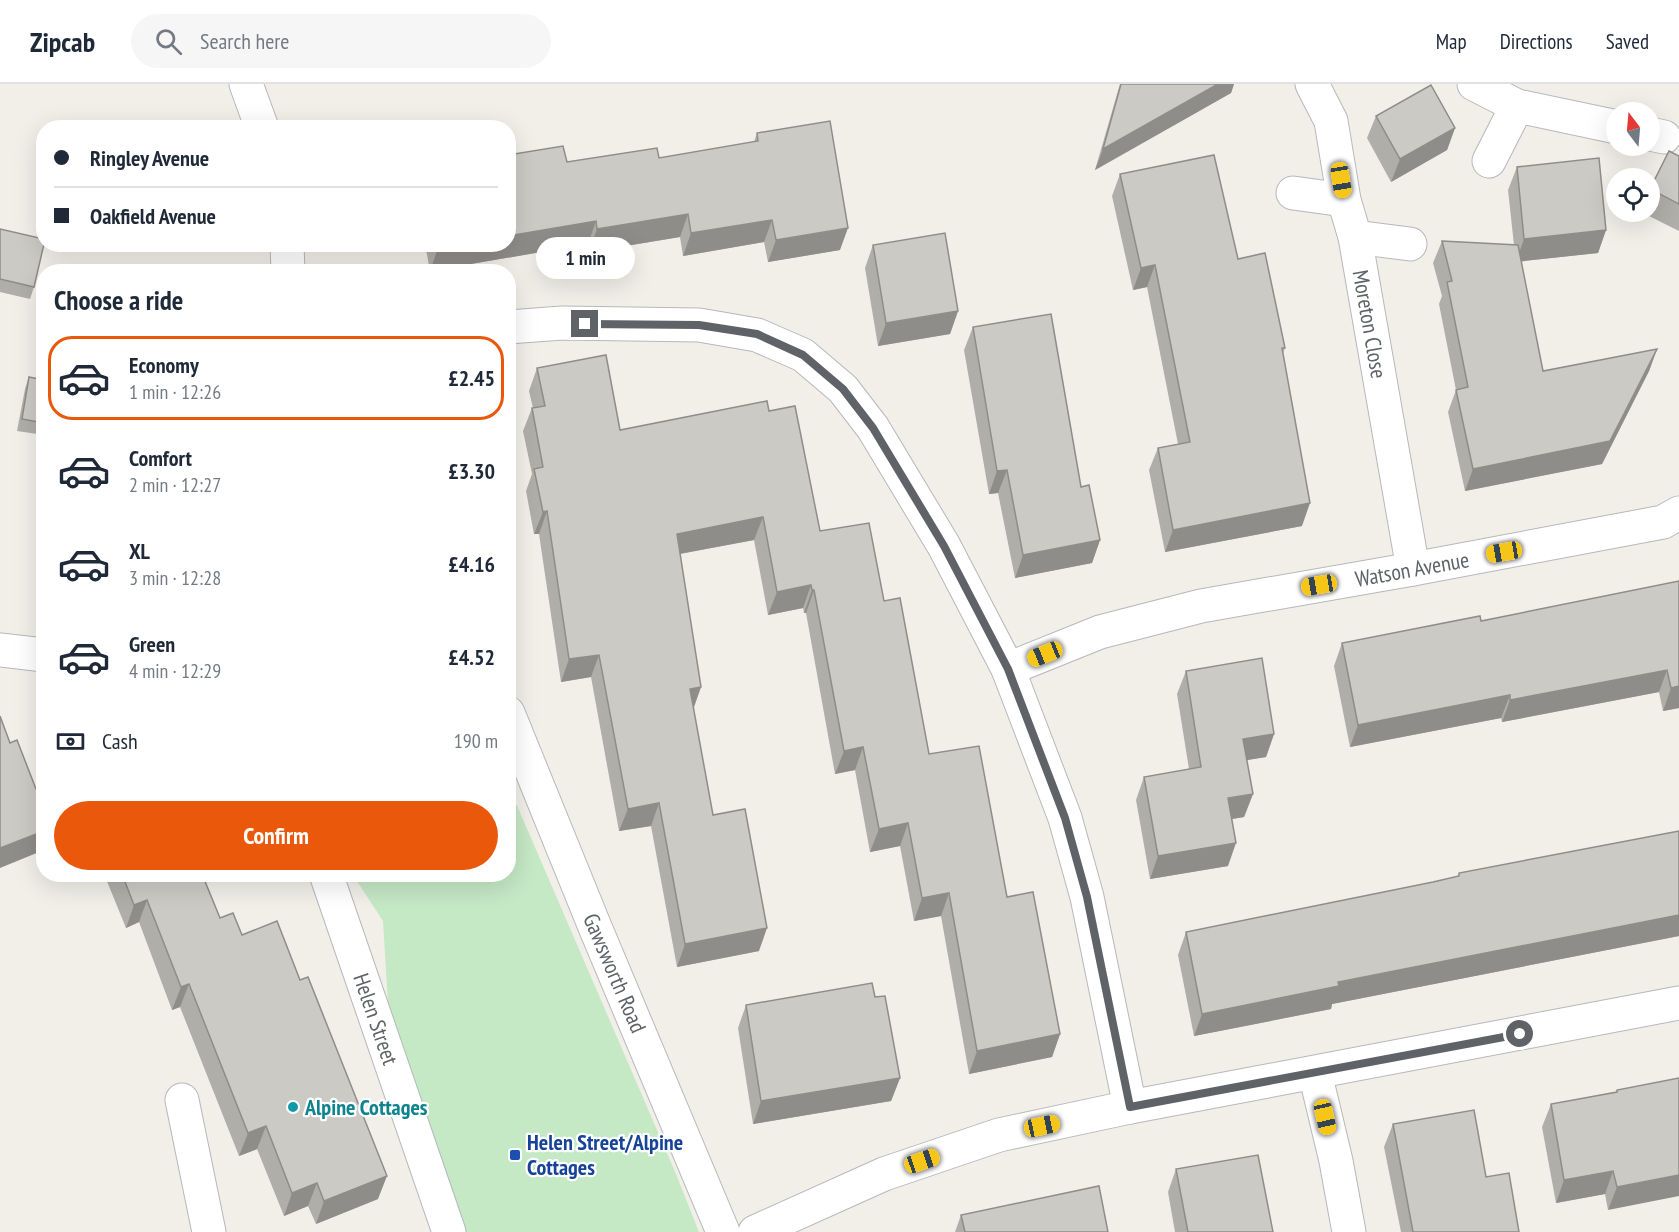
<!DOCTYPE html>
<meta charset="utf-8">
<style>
:root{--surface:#fff;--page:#f6f6f7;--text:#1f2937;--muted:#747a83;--line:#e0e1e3;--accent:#ea580c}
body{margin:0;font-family:"PT Sans Narrow",sans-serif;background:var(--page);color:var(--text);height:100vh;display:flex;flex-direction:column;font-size:22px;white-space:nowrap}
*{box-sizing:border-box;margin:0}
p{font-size:20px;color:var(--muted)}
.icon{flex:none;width:33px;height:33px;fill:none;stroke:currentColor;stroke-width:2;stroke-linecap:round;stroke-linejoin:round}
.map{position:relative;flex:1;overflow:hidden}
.panel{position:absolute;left:36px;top:180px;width:480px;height:618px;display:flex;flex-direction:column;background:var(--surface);border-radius:24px;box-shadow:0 6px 24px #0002}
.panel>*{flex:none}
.guide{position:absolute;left:36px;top:36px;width:480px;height:132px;border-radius:24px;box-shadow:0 6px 24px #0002;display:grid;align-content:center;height:132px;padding:0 18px;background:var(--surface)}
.needle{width:39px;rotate:344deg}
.tools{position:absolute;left:1606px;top:18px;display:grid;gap:12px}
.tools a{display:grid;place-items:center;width:54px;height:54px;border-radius:50%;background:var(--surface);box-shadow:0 6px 24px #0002;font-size:30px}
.end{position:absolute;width:27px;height:27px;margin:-14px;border:8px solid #5f6368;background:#fff;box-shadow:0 0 0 3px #fff}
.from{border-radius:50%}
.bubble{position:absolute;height:42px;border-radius:21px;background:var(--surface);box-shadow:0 6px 24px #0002;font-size:20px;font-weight:600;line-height:42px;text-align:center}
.car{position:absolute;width:18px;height:36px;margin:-18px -9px;border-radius:8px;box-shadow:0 0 4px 2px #0007;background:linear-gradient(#f5c518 24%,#345 0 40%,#f5c518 0 76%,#345 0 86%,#f5c518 0)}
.guide b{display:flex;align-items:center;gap:21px;height:57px;font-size:22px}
.guide b+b{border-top:2px solid var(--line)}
.guide i{width:15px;height:15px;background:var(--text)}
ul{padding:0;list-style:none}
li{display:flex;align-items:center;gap:18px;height:84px;margin:0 12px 9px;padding:0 6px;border:3px solid transparent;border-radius:24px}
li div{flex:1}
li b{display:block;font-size:22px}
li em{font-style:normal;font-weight:600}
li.current{border-color:var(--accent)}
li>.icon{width:54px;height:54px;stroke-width:1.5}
h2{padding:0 18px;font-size:27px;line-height:72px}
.pay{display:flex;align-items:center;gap:15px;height:66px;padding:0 18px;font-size:22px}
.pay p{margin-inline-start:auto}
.primary-button{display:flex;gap:12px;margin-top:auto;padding:12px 18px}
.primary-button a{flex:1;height:69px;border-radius:36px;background:var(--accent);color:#fff;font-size:24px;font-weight:600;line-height:69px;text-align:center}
header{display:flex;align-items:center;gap:36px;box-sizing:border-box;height:84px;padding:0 30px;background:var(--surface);border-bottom:2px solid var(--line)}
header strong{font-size:28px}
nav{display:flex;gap:33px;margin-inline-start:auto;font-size:21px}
.search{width:420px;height:54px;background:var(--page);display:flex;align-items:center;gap:15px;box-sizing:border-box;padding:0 21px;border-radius:33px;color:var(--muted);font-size:22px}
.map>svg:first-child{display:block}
.green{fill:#c5e8c5}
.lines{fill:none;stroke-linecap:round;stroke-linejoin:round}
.minor-casing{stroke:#b5b8bc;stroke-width:35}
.minor{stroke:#fff;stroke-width:33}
.wall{fill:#afaea9}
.shaded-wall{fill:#8f8d8a}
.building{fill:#cccac5;stroke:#8f8d8a;stroke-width:1.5}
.route{stroke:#5f6368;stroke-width:8}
.culture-dot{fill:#0f9aa8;stroke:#fff;stroke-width:2}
.transit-dot{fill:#1a4fb4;stroke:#fff;stroke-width:2}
.labels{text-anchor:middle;stroke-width:4.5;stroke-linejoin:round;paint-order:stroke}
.street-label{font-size:22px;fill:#5f6368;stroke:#fff}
.culture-label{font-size:22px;font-weight:bold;fill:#0d838f;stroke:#fff;text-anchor:start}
.transit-label{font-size:22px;font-weight:bold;fill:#164399;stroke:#fff;text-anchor:start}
</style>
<header>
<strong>Zipcab</strong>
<div class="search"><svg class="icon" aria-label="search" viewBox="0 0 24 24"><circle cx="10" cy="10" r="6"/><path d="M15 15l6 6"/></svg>Search here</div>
<nav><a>Map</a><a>Directions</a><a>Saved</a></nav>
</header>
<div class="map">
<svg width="1679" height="1148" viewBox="0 0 1679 1148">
<rect width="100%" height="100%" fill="#f1efe8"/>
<polygon class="green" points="509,703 676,1090 699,1148 461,1148 389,935 383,837 353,791 508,790"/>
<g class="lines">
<g class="minor-casing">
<g id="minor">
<polyline points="246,0 262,44"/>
<polyline points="1312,0 1331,37 1344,116 1355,153 1413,485"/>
<polyline points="1474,0 1517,22 1617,43"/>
<polyline points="1650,50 1664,53"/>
<polyline points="1489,77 1517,22"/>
<polyline points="1293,109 1344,116"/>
<polyline points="1355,153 1410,160"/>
<polyline points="287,160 288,188"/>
<polyline points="508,243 562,239 699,241 757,251 803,271 843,305 873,344 944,462 1008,585 1065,734 1087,813 1130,1023"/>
<polyline points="0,566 44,571"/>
<polyline points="1008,585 1100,548 1201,522 1413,485 1663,438 1679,429"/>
<polyline points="508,629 595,843 723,1148"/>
<polyline points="326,790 449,1148"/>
<polyline points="1315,989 1336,1077 1349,1148"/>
<polyline points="182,1016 209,1148"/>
<polyline points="755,1148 884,1090 999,1051 1130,1023 1679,919"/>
</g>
</g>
<use href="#minor" class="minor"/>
</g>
<g class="wall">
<polygon points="1120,0 1234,0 1231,9 1095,86"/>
<polygon points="1376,32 1455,44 1447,66 1391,98 1367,54"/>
<polygon points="757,49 840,166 768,178 764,158 683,172 680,153 589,168 588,160 430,187 425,160 508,160 567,78 659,74 754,58"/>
<polygon points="1679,72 1679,147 1641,128 1650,128 1650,105"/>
<polygon points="1517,83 1606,146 1598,169 1521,177 1543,287 1657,265 1649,287 1602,380 1465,407 1448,328 1456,306 1439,220 1442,212 1433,179 1442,157 1514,161 1508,106"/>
<polygon points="1120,90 1238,175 1285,264 1283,269 1302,442 1165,468 1149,386 1158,364 1178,360 1147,203 1133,206 1112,112"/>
<polygon points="0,145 34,203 30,215 0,208"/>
<polygon points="873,161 958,227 950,250 878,262 865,184"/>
<polygon points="973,243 1081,403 1100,456 1092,479 1015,494 998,409 989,410 964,266"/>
<polygon points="537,284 620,346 769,327 820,447 884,517 929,670 1007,813 1060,950 1052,973 969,990 941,832 914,837 900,762 870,768 855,686 835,690 806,529 804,529 803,524 768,531 754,456 680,470 701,603 693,624 713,731 759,867 677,883 651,742 619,747 591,593 561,598 539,450 534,450 526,407 532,390 523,347 532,324 533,324 529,307"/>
<polygon points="29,293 44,296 44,351 17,347 25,305"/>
<polygon points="1679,497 1679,624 1663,627 1659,608 1502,638 1501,634 1350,663 1334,582 1342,559 1481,537"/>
<polygon points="1186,587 1274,650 1266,673 1247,676 1253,710 1244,733 1232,735 1228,782 1150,795 1136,716 1144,693 1189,685 1177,610"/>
<polygon points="1679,747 1679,852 1332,920 1331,925 1194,952 1178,871 1186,848 1433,798 1458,792 1459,789"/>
<polygon points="104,790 202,790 220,834 242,851 378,1115 316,1140 308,1122 284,1132 257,1065 239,1072 180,923 172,926 139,838 126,844"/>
<polygon points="875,913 900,994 891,1017 753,1040 738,944 746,921"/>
<polygon points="1679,994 1608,1126 1605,1110 1556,1119 1542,1043 1551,1020 1616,1008 1617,1006"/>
<polygon points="1393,1040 1486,1093 1519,1148 1401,1148 1384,1063"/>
<polygon points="1176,1085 1273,1148 1175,1148 1168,1108"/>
<polygon points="961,1131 1108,1148 955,1148"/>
</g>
<g class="shaded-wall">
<polygon points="1218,0 1234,0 1231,9 1095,86 1103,65"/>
<polygon points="1455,44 1447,66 1391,98 1400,75"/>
<polygon points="688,130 680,153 589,168 597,145"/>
<polygon points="772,136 764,158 683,172 691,149"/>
<polygon points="596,137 588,160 430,187 438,164 458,160 508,160 508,152"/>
<polygon points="848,144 840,166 768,178 776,156"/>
<polygon points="1606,146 1598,169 1516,178 1524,155"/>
<polygon points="1155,181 1147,203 1133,206 1141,184"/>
<polygon points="958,227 950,250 878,262 886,239"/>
<polygon points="1657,265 1649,287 1602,380 1465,407 1473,385"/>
<polygon points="1007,386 998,409 989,410 997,387"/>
<polygon points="1310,419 1302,442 1165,468 1173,446"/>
<polygon points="547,427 539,450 534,450 543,428"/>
<polygon points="763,433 754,456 668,472 677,450"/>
<polygon points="1100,456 1092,479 1015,494 1023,471"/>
<polygon points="811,501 803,524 768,531 777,508"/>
<polygon points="812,506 814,506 806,529 804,529"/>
<polygon points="599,571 591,593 561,598 569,575"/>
<polygon points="1667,586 1659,608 1502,638 1510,616"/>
<polygon points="1679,602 1679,624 1663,627 1671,604"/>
<polygon points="701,603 693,626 690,605"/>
<polygon points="1510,611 1501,634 1350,663 1358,641"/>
<polygon points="1274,650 1266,673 1235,678 1243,655"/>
<polygon points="863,663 855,686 835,690 844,667"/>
<polygon points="1253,710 1244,733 1220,737 1228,714"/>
<polygon points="659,719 651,742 619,747 628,725"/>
<polygon points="908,739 900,762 870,768 879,745"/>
<polygon points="44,747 44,766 0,784 0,764"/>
<polygon points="1236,759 1228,782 1150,795 1158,772"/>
<polygon points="949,809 941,832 914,837 922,814"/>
<polygon points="147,816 139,838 126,844 134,821"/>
<polygon points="1679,831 1679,852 1332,920 1331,925 1194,952 1202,930 1338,898"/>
<polygon points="767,844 759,867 677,883 685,860"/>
<polygon points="189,900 180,923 172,926 181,903"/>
<polygon points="1060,950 1052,973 969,990 977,967"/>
<polygon points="900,994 891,1017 753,1040 761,1017"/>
<polygon points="266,1042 257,1065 239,1072 248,1049"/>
<polygon points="1613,1087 1605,1110 1556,1119 1564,1096"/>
<polygon points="1679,1091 1679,1112 1608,1126 1617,1103"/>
<polygon points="387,1092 378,1115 316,1140 324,1117"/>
<polygon points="317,1099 308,1122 284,1132 292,1109"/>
</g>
<g class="building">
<polygon points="1121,0 1218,0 1103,65"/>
<polygon points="1431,1 1455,44 1400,75 1376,32"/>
<polygon points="830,37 848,144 776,156 772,136 691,149 688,130 597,145 596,137 508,152 508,71 563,62 567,78 657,64 659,74 758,57 757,49"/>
<polygon points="1669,67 1679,72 1679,120 1650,105"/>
<polygon points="1214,71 1238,175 1265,169 1285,264 1282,264 1310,419 1173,446 1158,364 1190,358 1155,181 1141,184 1120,90"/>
<polygon points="1599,74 1606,146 1524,155 1517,83"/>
<polygon points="0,145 44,155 44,160 34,203 0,195"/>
<polygon points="945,149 958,227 886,239 873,161"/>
<polygon points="1442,157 1518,161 1543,287 1657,265 1610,357 1473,385 1456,306 1468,303 1447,198 1452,197"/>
<polygon points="437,160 458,160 438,164"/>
<polygon points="1051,230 1081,403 1089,401 1100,456 1023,471 1007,386 997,387 973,243"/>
<polygon points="606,271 620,346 767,317 769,327 795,322 820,447 869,439 884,517 900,514 929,670 979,662 1007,813 1033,808 1060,950 977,967 949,809 922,814 908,739 879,745 863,663 844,667 814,506 812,506 811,501 777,508 763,433 677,450 701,603 690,605 713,731 745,725 767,844 685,860 659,719 628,725 599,571 569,575 547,427 543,428 534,385 543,383 532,324 545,322 537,284"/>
<polygon points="29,293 44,296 44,339 22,335"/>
<polygon points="1679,497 1679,602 1671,604 1667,586 1510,616 1510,611 1358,641 1342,559 1480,532 1481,537"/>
<polygon points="1262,574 1274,650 1243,655 1253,710 1228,714 1236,759 1158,772 1144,693 1201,683 1186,587"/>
<polygon points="0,632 10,659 17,656 36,705 44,701 44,747 0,764"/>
<polygon points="1679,747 1679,831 1338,898 1339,902 1202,930 1186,848 1433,798 1459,792 1459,789"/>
<polygon points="122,790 202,790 220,834 233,829 242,851 277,837 300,896 308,893 387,1092 324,1117 317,1099 292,1109 266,1042 248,1049 189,900 181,903 147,816 134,821"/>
<polygon points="872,899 875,913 885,912 900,994 761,1017 746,921"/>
<polygon points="1679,994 1679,1091 1617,1103 1613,1087 1564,1096 1551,1020 1617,1008 1617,1006"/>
<polygon points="1474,1026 1486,1093 1509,1089 1519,1148 1413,1148 1393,1040"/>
<polygon points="1258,1071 1273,1148 1188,1148 1176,1085"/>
<polygon points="1099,1102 1108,1148 965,1148 961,1131"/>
</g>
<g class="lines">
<polyline class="route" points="585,240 699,241 757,250 803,271 843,305 873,344 944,462 1008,585 1065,734 1087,813 1130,1023 1520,950"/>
</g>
<circle class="culture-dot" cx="293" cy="1023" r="6"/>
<rect class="transit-dot" x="509" y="1065" width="12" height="12" rx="3"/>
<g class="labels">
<g class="street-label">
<text transform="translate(1370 240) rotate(80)" y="8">Moreton Close</text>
<text transform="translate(1412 485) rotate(-10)" y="8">Watson Avenue</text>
<text transform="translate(615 889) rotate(67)" y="8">Gawsworth Road</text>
<text transform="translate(376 935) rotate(71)" y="8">Helen Street</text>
</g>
<g class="culture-label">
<text x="305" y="1031">Alpine Cottages</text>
</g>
<g class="transit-label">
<text x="527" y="1066">Helen Street/Alpine<tspan x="527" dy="25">Cottages</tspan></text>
</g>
</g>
</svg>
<div class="tools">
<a><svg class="needle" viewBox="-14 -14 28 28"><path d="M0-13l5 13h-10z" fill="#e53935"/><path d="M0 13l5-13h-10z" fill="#747a83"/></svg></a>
<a><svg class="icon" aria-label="locate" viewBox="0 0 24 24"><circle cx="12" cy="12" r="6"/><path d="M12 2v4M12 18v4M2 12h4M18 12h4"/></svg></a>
</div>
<i class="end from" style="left:1520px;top:950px"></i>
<i class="end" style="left:585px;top:240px"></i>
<div class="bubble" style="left:536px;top:153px;width:99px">1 min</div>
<i class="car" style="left:1341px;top:96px;rotate:171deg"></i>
<i class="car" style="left:1504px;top:468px;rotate:260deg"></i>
<i class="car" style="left:1319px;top:501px;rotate:260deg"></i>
<i class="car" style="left:1045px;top:570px;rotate:248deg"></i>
<i class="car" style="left:1325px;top:1033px;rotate:167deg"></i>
<i class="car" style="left:1042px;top:1042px;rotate:78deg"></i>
<i class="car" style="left:922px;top:1077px;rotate:71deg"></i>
<div class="guide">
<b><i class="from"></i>Ringley Avenue</b>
<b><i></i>Oakfield Avenue</b>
</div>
<section class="panel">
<h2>Choose a ride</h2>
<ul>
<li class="current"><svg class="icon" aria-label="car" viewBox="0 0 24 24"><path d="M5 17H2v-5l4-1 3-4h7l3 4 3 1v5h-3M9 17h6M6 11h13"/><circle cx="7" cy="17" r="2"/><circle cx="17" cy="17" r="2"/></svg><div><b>Economy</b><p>1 min · 12:26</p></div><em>£2.45</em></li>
<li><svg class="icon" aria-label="car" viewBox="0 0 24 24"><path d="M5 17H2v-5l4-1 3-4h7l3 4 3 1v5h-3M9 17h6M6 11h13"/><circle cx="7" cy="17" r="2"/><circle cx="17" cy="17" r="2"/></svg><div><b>Comfort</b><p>2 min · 12:27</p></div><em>£3.30</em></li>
<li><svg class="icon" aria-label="car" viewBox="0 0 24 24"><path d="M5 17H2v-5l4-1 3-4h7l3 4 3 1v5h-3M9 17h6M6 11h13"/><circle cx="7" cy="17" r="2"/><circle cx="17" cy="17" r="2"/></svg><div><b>XL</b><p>3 min · 12:28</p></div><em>£4.16</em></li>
<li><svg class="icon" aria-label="car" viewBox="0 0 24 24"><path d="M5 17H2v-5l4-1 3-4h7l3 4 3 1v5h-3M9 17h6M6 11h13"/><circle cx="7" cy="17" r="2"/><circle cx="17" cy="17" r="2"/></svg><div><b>Green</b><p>4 min · 12:29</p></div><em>£4.52</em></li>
</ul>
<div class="pay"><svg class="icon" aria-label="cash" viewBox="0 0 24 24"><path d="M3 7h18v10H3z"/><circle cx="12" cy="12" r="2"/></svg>Cash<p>190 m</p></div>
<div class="primary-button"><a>Confirm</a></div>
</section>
</div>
